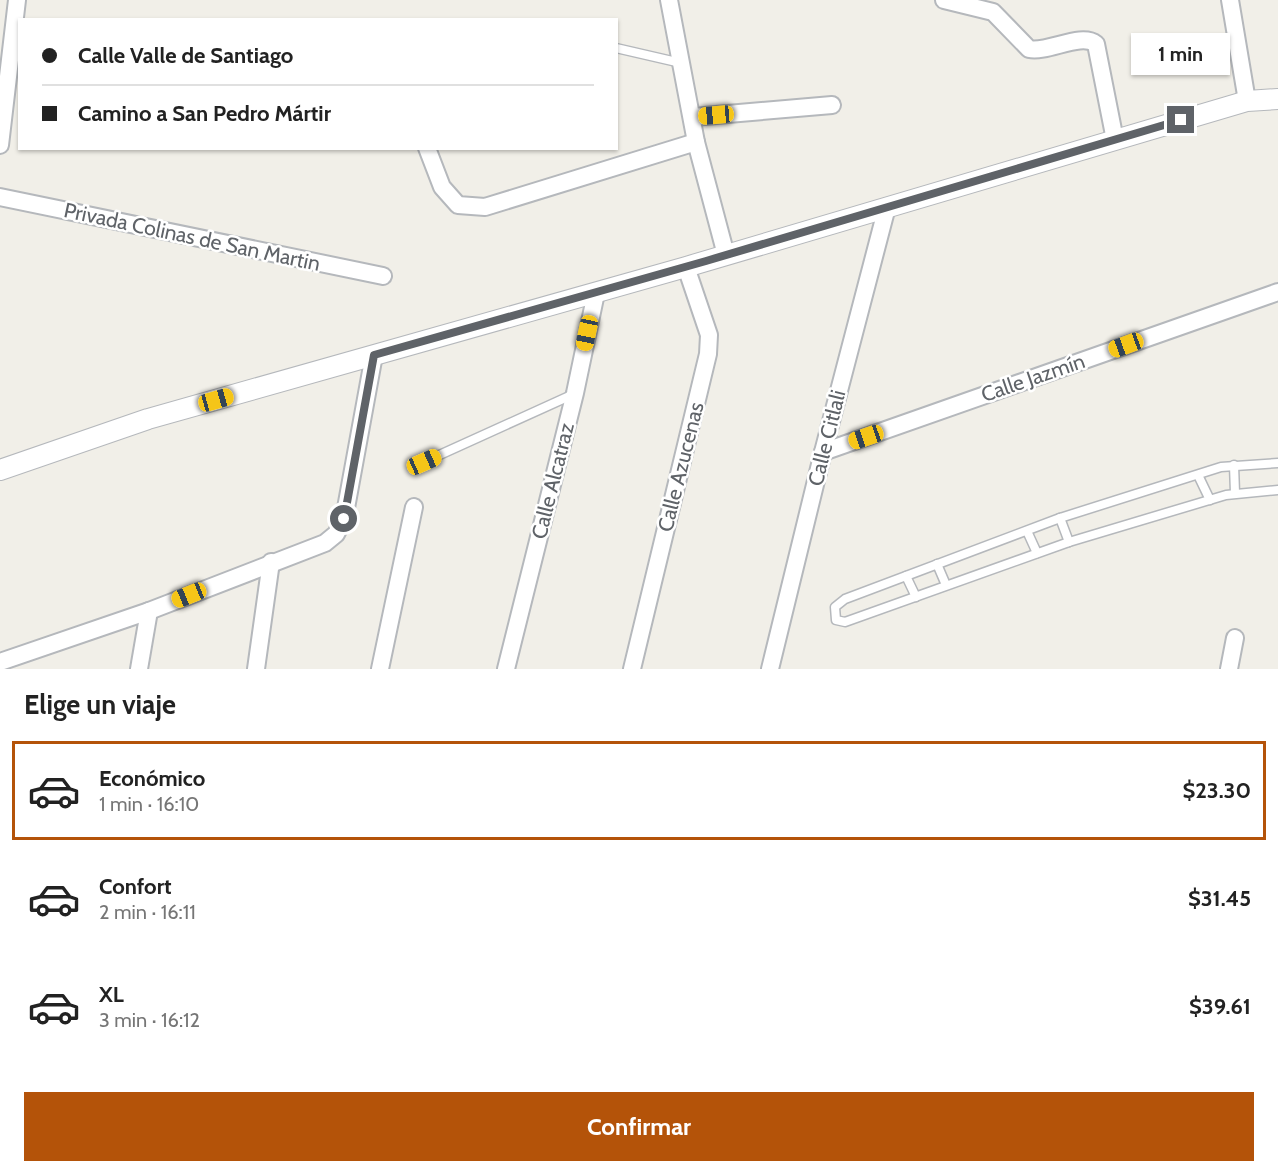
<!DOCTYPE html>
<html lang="es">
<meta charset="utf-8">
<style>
:root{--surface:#fff;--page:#f6f6f6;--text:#222;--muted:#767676;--line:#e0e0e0;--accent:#b45309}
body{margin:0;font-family:Cabin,sans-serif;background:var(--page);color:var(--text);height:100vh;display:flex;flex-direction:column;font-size:22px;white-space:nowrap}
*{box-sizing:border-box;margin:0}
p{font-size:20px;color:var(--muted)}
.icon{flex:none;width:33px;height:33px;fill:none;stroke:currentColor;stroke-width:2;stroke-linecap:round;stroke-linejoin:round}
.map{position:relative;height:669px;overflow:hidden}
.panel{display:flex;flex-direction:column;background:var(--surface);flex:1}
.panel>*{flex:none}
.top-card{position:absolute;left:18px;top:18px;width:600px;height:132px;border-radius:0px;box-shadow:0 2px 4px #0004;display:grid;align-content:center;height:132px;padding:0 24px;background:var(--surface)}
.end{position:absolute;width:27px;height:27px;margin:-14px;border:8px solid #5f6368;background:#fff;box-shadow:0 0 0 3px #fff}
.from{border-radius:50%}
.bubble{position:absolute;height:42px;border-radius:0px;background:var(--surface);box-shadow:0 2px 4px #0004;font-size:20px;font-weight:700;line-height:42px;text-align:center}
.car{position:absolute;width:18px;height:36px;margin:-18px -9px;border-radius:8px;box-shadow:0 0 4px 2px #0007;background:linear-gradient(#f5c518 24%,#345 0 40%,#f5c518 0 76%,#345 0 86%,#f5c518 0)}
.top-card b{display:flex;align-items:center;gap:21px;height:57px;font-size:22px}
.top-card b+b{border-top:2px solid var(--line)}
.top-card i{width:15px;height:15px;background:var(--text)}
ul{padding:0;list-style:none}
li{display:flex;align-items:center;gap:18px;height:99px;margin:0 12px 9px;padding:0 12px;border:3px solid transparent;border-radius:0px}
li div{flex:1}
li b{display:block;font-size:22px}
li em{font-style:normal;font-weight:700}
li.current{border-color:var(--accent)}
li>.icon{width:54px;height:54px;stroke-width:1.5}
h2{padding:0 24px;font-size:27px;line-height:72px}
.primary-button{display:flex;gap:12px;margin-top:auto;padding:12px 24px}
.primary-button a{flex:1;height:69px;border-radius:0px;background:var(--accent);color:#fff;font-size:24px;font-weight:700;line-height:69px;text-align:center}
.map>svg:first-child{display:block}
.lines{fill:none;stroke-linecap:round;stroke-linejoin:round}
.service-casing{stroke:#b5b8bc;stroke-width:11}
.minor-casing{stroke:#b5b8bc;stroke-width:20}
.tertiary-casing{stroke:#b5b8bc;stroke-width:22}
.service{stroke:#fff;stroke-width:8}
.minor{stroke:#fff;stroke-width:16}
.tertiary{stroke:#fff;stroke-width:20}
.route{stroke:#5f6368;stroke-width:8}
.labels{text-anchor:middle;stroke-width:5;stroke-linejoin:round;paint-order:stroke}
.street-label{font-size:21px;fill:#5f6368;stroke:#fff}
</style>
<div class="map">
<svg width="1278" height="669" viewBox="0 0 1278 669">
<rect width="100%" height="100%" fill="#f1efe8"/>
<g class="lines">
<g class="service-casing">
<g id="service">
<polyline points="616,48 681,63"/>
<polyline points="424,462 574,394"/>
<polyline points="1278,463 1221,467 1060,518 845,599 835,607 836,620 845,622 1069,542 1226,495 1278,490"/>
<polyline points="1234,465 1235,493"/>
<polyline points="1198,475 1210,500"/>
<polyline points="1060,518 1069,542"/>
<polyline points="1027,531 1037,553"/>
<polyline points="937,564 946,585"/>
<polyline points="906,576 916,597"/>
</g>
</g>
<g class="minor-casing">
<g id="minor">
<polyline points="669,0 696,142 726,255"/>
<path d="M944,0l49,12 36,37c19,4 52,-17 67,-5l19,96"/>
<polyline points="1230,0 1247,101"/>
<polyline points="693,117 832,105"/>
<polyline points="0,145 17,0"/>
<polyline points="427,148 442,187 458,205 485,207 696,142"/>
<polyline points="0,197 383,276"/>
<polyline points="823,452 1278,292"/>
<polyline points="0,662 149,611 325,543 336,534 344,519 374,355"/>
<polyline points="139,669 149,611"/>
<polyline points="256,669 271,562"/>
<polyline points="380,669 414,507"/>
<polyline points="506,669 575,393 596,293"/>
<polyline points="632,669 708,354 709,335 686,267"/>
<polyline points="770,669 823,452 887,207"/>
<polyline points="1229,669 1235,638"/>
</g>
</g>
<g class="tertiary-casing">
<polyline id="tertiary" points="0,470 148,419 686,267 1247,101 1278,99"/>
</g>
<use href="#service" class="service"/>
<use href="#minor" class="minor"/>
<use href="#tertiary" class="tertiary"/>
</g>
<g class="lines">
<polyline class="route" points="344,519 374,355 706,261 1181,120"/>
</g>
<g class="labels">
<g class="street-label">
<text transform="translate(192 237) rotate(12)" y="7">Privada Colinas de San Martin</text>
<text transform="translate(1033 378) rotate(-19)" y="7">Calle Jazmín</text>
<text transform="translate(827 438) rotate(-76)" y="7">Calle Citlali</text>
<text transform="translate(681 467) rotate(-76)" y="7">Calle Azucenas</text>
<text transform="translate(553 481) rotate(-76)" y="7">Calle Alcatraz</text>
</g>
</g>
</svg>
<i class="end from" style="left:344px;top:519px"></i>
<i class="end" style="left:1181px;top:120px"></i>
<div class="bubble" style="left:1131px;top:33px;width:99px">1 min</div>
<i class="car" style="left:716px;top:115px;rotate:265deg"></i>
<i class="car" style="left:587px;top:333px;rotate:192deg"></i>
<i class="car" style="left:1126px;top:345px;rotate:250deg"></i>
<i class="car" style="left:216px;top:400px;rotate:74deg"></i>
<i class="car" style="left:866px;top:437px;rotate:251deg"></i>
<i class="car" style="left:424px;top:462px;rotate:66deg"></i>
<i class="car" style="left:189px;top:595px;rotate:248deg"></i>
<div class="top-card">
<b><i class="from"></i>Calle Valle de Santiago</b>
<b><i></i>Camino a San Pedro Mártir</b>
</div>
</div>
<section class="panel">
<h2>Elige un viaje</h2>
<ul>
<li class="current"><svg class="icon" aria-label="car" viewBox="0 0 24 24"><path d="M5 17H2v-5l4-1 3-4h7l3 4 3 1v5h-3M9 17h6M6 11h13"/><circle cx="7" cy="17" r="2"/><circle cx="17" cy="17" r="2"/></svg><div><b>Económico</b><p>1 min · 16:10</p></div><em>$23.30</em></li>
<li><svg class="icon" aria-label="car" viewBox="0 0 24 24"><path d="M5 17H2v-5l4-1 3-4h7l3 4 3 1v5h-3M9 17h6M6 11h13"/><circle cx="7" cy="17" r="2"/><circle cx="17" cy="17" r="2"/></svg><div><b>Confort</b><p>2 min · 16:11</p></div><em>$31.45</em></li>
<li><svg class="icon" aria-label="car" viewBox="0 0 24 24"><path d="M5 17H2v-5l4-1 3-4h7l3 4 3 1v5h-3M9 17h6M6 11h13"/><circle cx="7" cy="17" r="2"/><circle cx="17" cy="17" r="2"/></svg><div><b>XL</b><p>3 min · 16:12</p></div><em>$39.61</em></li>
</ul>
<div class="primary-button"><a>Confirmar</a></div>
</section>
